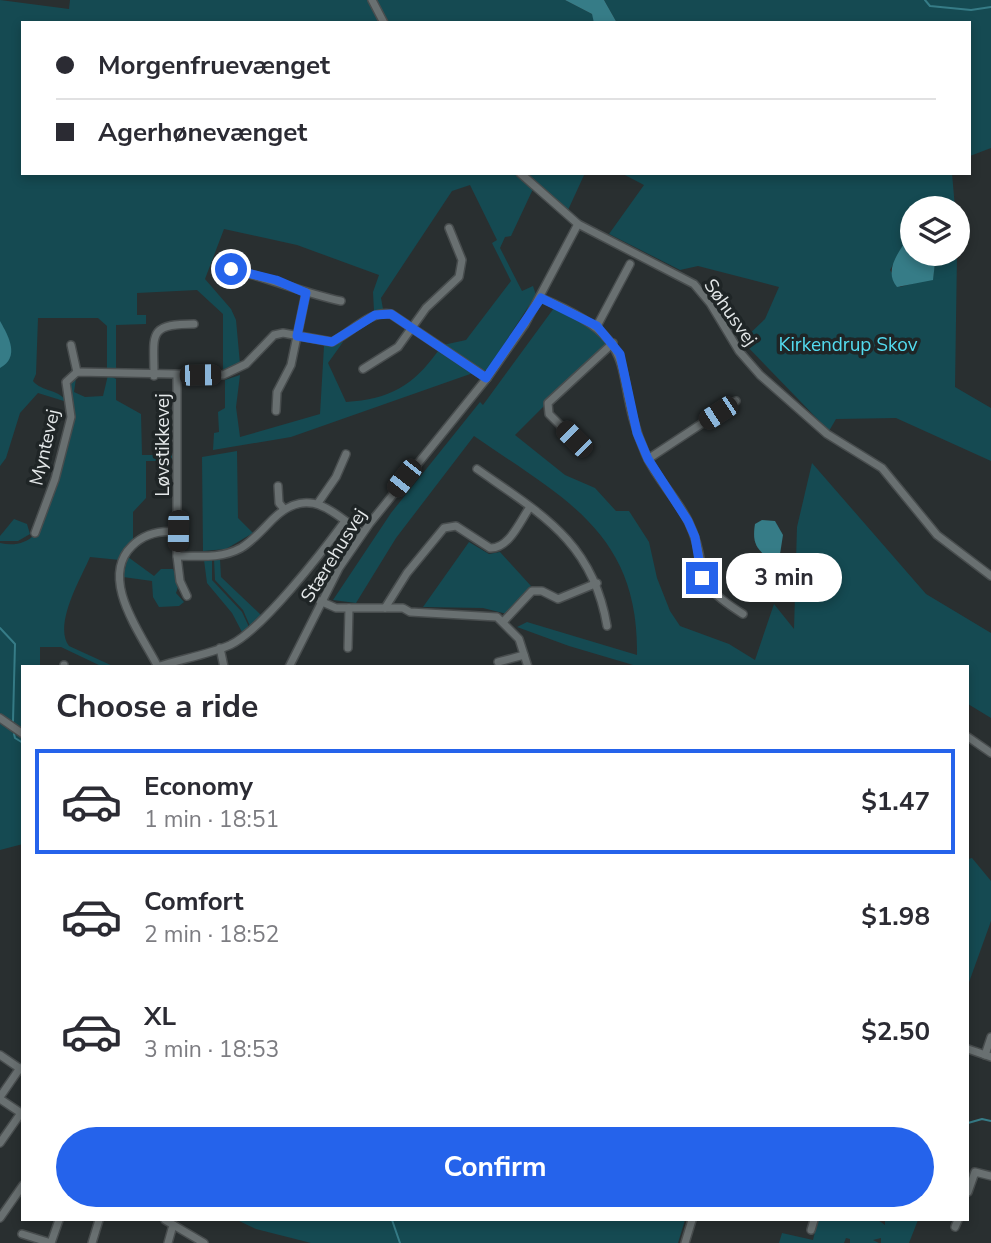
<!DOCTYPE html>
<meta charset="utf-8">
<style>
:root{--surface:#fff;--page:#f2f2f3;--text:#2b2b33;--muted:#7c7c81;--line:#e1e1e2;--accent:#2563eb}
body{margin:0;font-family:"Nunito Sans",sans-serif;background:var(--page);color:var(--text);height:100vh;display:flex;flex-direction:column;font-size:26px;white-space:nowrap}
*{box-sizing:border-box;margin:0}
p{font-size:23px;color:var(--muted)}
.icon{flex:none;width:38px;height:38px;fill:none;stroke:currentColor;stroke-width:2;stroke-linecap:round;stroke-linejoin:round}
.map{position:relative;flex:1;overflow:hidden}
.drawer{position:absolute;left:21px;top:665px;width:948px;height:556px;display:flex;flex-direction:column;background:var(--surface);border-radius:0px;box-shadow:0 4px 10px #0003}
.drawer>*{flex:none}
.top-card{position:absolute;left:21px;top:21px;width:950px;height:154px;border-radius:0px;box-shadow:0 4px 10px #0003;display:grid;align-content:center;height:154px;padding:0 35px;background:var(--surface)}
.fabs{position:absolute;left:900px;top:196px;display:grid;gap:14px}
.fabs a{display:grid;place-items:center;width:70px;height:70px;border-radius:50%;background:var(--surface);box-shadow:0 4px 10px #0003;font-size:35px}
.end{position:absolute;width:32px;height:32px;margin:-16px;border:9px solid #2563eb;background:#fff;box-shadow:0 0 0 4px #fff}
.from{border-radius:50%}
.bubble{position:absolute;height:49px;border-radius:24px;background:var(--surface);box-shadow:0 4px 10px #0003;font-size:23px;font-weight:700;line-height:49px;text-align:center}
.car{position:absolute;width:21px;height:42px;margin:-21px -10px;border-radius:9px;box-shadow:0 0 5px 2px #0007;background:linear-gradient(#222 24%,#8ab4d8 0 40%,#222 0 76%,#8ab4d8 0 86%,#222 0)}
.top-card b{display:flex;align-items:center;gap:24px;height:66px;font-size:26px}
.top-card b+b{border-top:2px solid var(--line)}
.top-card i{width:18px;height:18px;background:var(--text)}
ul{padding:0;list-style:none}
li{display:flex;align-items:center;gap:21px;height:105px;margin:0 14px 10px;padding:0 21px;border:4px solid transparent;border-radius:0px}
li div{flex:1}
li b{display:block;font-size:26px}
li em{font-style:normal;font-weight:700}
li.selected{border-color:var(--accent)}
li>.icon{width:63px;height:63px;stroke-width:1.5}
h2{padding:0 35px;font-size:32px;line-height:84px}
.cta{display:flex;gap:14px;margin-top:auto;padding:14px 35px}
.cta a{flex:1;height:80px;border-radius:42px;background:var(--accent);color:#fff;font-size:28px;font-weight:700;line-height:80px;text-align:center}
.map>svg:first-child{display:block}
.green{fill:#154a52}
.water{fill:#367c87}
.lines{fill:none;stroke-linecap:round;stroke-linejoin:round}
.stream{stroke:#367c87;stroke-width:2}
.minor-casing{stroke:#484d4e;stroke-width:10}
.minor{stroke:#697071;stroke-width:7}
.route{stroke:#2563eb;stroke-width:9}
.labels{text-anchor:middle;stroke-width:7;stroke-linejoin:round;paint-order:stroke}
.street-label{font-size:19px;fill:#e4e8e9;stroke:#1f2526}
.park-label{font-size:19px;fill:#53dbef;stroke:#1f2526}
</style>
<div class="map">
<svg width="991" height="1243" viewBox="0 0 991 1243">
<rect width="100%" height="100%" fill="#292f30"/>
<g class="green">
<path d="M0,0l69,9 1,-9h299l13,23h-359v150h490l20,16 -22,47 -6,1 -5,11 22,43 11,-5 3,9 -49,75h-6l-38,-25 23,-5 45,-59 -19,-38 5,-3 -27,-55 -18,6 -71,107 2,11 -9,2 -1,-19 6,-17 -82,-30 -73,-16 -19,50 26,30 5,11 4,44 -17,6v-56l-26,-24 -60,3v22h9v9l-30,1v45l-9,-2v-42l-9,-8h-60l-2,56 -3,7c9,11 26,8 34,21l-29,-9 -18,20 -14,45 -6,8z"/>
<polygon points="376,0 565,0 592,14 595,21 389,23"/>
<polygon points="604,0 991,0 991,148 970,156 970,23 617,23"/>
<polygon points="527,173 585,173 568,210"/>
<polygon points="621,173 952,173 955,208 912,208 912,232 890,270 900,287 933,278 936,254 957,254 955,387 991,408 991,461 896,418 836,419 829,431 742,341 765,319 779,287 698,266 680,270 609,234 644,185"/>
<path d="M554,308l38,21 16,13 -93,93 50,40 30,13 21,23h13l20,31 8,36 13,33 10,15 49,18 26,16 19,-56 20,25 3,-102 15,-64 114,131 65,39v85l-23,-14v-37h-328l-71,-21 -52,-19 10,-5 110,33c2,-123 -74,-157 -163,-219l-78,102 -40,65 -23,-3 58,-87 89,-111 3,3z"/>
<path d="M343,342l-15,21 18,39c44,-3 67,-16 92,-51l35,22 -182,64 -78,13 1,-17 5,-1 -1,-20 7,-4v-28l15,-5 -4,32 4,30 80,-23 4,-68z"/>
<path d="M108,375l8,4v21l25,14 1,41h32v6h-28v37l-13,14v28l-13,20 -30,-3c-9,21 -37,68 -21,89l46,21h-12l-42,-20h-21v20h-17v177l-23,6v-307c13,3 26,1 35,-9 15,-17 35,-97 38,-121 2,-11 -7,-19 -2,-31l5,-4 -2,14 11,5 18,-1z"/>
<polygon points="237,451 238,518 253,533 226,549 203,551 202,457"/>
<polygon points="14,519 27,524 30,534 18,541 0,541 0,536"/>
<polygon points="469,542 489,554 500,552 531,586 507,614 483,608 423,607"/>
<polygon points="128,557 154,576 161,569 173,569 179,584 176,593 184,602 179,606 159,607 153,597 152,581 123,577"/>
<polygon points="212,559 212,580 242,612 249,627 242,632 232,613 207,583 204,560"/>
<polygon points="214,559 220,559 221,577 261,615 250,626 243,610 215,580"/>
<polygon points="972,858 991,881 991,921 968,985 968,859"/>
<polygon points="237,1220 685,1220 678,1243 311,1243 256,1229"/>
<polygon points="818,1220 878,1220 885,1225 885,1220 918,1220 909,1243 881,1243 881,1238 873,1240 879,1243 850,1243 850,1239 846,1238 844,1243 779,1243 782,1233 813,1240"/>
</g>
<g class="water">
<polygon points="565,0 604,0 617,23 594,23 592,14"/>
<path d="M912,232v22h24l-3,26 -36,7c-15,-18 5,-39 15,-55z"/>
<path d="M0,321c9,16 20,36 0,47z"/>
<path d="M762,520l13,1 8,14 -3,19 -8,6c-16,-10 -20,-17 -17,-36z"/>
</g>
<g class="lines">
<g class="stream">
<polyline points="925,0 930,6 971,10 991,7"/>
<polyline points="0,628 15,644 13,721"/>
<polyline points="14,734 15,738 23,743"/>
<polyline points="968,1123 982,1119 991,1121"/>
<polyline points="392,1220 400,1243"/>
</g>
<g class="minor-casing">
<g id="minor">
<polyline points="372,0 384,23"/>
<polyline points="520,173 578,224 694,284 710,303 739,351 760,375 827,434 882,468 937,535 991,576"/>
<path d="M231,269c38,9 72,24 110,32"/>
<path d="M541,298c109,45 67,71 105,157 11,25 32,44 43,68 24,51 -5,54 54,91"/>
<polyline points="597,326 630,264"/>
<polyline points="71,345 77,372"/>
<polyline points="363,369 398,347 426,308 459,277 462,260 449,228"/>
<path d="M154,376c0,-42 -7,-52 40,-52"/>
<polyline points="177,376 177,556 180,581 187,596"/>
<polyline points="276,411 277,392 291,365 306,293"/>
<polyline points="574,439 549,414 548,403 613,343"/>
<polyline points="648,459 736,401"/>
<path d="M477,469c64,45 116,73 130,157"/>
<polyline points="278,486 279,503 284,509"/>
<polyline points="318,503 336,477 346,454"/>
<path d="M35,533l20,-54 16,-62 -5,-35 11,-10 146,3 23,-11 28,-29 9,-2 49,9c19,-9 38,-32 59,-28l96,64"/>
<path d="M177,556c22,0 44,3 64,-8 12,-7 22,-19 32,-29 35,-34 58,-8 89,14"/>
<polyline points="320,601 336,608 403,608 410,612 497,617 519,639 528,667"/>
<path d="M385,608l22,-35 37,-45 12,-2 34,22c19,1 30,-27 40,-41"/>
<polyline points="504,621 532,591 542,591 558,599 597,583"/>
<polyline points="220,648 224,667"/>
<polyline points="348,648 349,608"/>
<polyline points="498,662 524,655"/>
<polyline points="64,665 64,667"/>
<path d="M157,667c24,-8 50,-12 73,-22 32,-15 93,-94 115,-124"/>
<path d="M158,667c-16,-32 -60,-88 -26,-121 12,-12 28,-16 46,-14"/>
<polyline points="289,667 339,568 370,523 487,378 525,324 578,224"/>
<polyline points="0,718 23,734"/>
<polyline points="968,737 991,753"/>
<polyline points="968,1049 991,1057"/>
<polyline points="0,1055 22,1070"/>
<polyline points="985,1055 991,1037"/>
<polyline points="0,1097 20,1068"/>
<polyline points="0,1099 21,1113 0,1143"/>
<polyline points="968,1192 975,1172 991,1176"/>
<polyline points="0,1218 23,1185"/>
<polyline points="165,1220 204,1243"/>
<polyline points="955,1227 958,1220"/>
<polyline points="811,1230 814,1220"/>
<polyline points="22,1234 51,1243 59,1220"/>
<polyline points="92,1243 99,1220"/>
<polyline points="168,1243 173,1225"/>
<polyline points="685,1243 692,1220"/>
</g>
</g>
<use href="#minor" class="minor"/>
</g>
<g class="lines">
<polyline class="route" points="231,269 276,280 306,293 297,336 332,342 375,315 391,314 486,378 541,298 597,326 620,354 637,433 648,459 688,521 695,537 702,578"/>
</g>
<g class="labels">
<g class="street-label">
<text transform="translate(731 312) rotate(55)" y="7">Søhusvej</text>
<text transform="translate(162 445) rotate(-90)" y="7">Løvstikkevej</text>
<text transform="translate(44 447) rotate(-77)" y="7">Myntevej</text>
<text transform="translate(333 555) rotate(-58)" y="7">Stærehusvej</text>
</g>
<g class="park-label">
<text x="848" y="351">Kirkendrup Skov</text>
</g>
</g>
</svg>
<div class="fabs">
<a><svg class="icon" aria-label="layers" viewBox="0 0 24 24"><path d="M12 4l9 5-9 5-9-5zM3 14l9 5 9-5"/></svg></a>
</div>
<i class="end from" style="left:231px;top:269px"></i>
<i class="end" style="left:702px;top:578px"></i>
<div class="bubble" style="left:726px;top:553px;width:116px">3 min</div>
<i class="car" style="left:200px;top:375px;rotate:89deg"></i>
<i class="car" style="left:718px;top:413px;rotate:237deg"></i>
<i class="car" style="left:574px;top:439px;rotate:315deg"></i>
<i class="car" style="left:404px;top:478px;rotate:218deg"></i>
<i class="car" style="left:178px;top:531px;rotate:181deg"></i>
<div class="top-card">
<b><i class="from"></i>Morgenfruevænget</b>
<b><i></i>Agerhønevænget</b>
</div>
<section class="drawer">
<h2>Choose a ride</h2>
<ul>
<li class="selected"><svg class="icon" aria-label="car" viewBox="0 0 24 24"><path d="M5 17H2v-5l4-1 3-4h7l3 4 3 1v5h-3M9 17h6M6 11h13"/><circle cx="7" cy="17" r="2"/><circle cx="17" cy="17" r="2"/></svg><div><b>Economy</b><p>1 min · 18:51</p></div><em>$1.47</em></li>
<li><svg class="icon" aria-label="car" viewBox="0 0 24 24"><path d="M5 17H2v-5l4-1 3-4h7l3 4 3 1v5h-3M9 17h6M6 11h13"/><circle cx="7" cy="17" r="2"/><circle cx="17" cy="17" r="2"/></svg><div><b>Comfort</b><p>2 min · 18:52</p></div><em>$1.98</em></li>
<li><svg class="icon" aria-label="car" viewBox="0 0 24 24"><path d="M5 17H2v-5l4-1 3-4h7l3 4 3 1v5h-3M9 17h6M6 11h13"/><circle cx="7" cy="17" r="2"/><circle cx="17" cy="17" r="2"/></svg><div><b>XL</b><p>3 min · 18:53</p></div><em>$2.50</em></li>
</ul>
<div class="cta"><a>Confirm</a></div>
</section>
</div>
